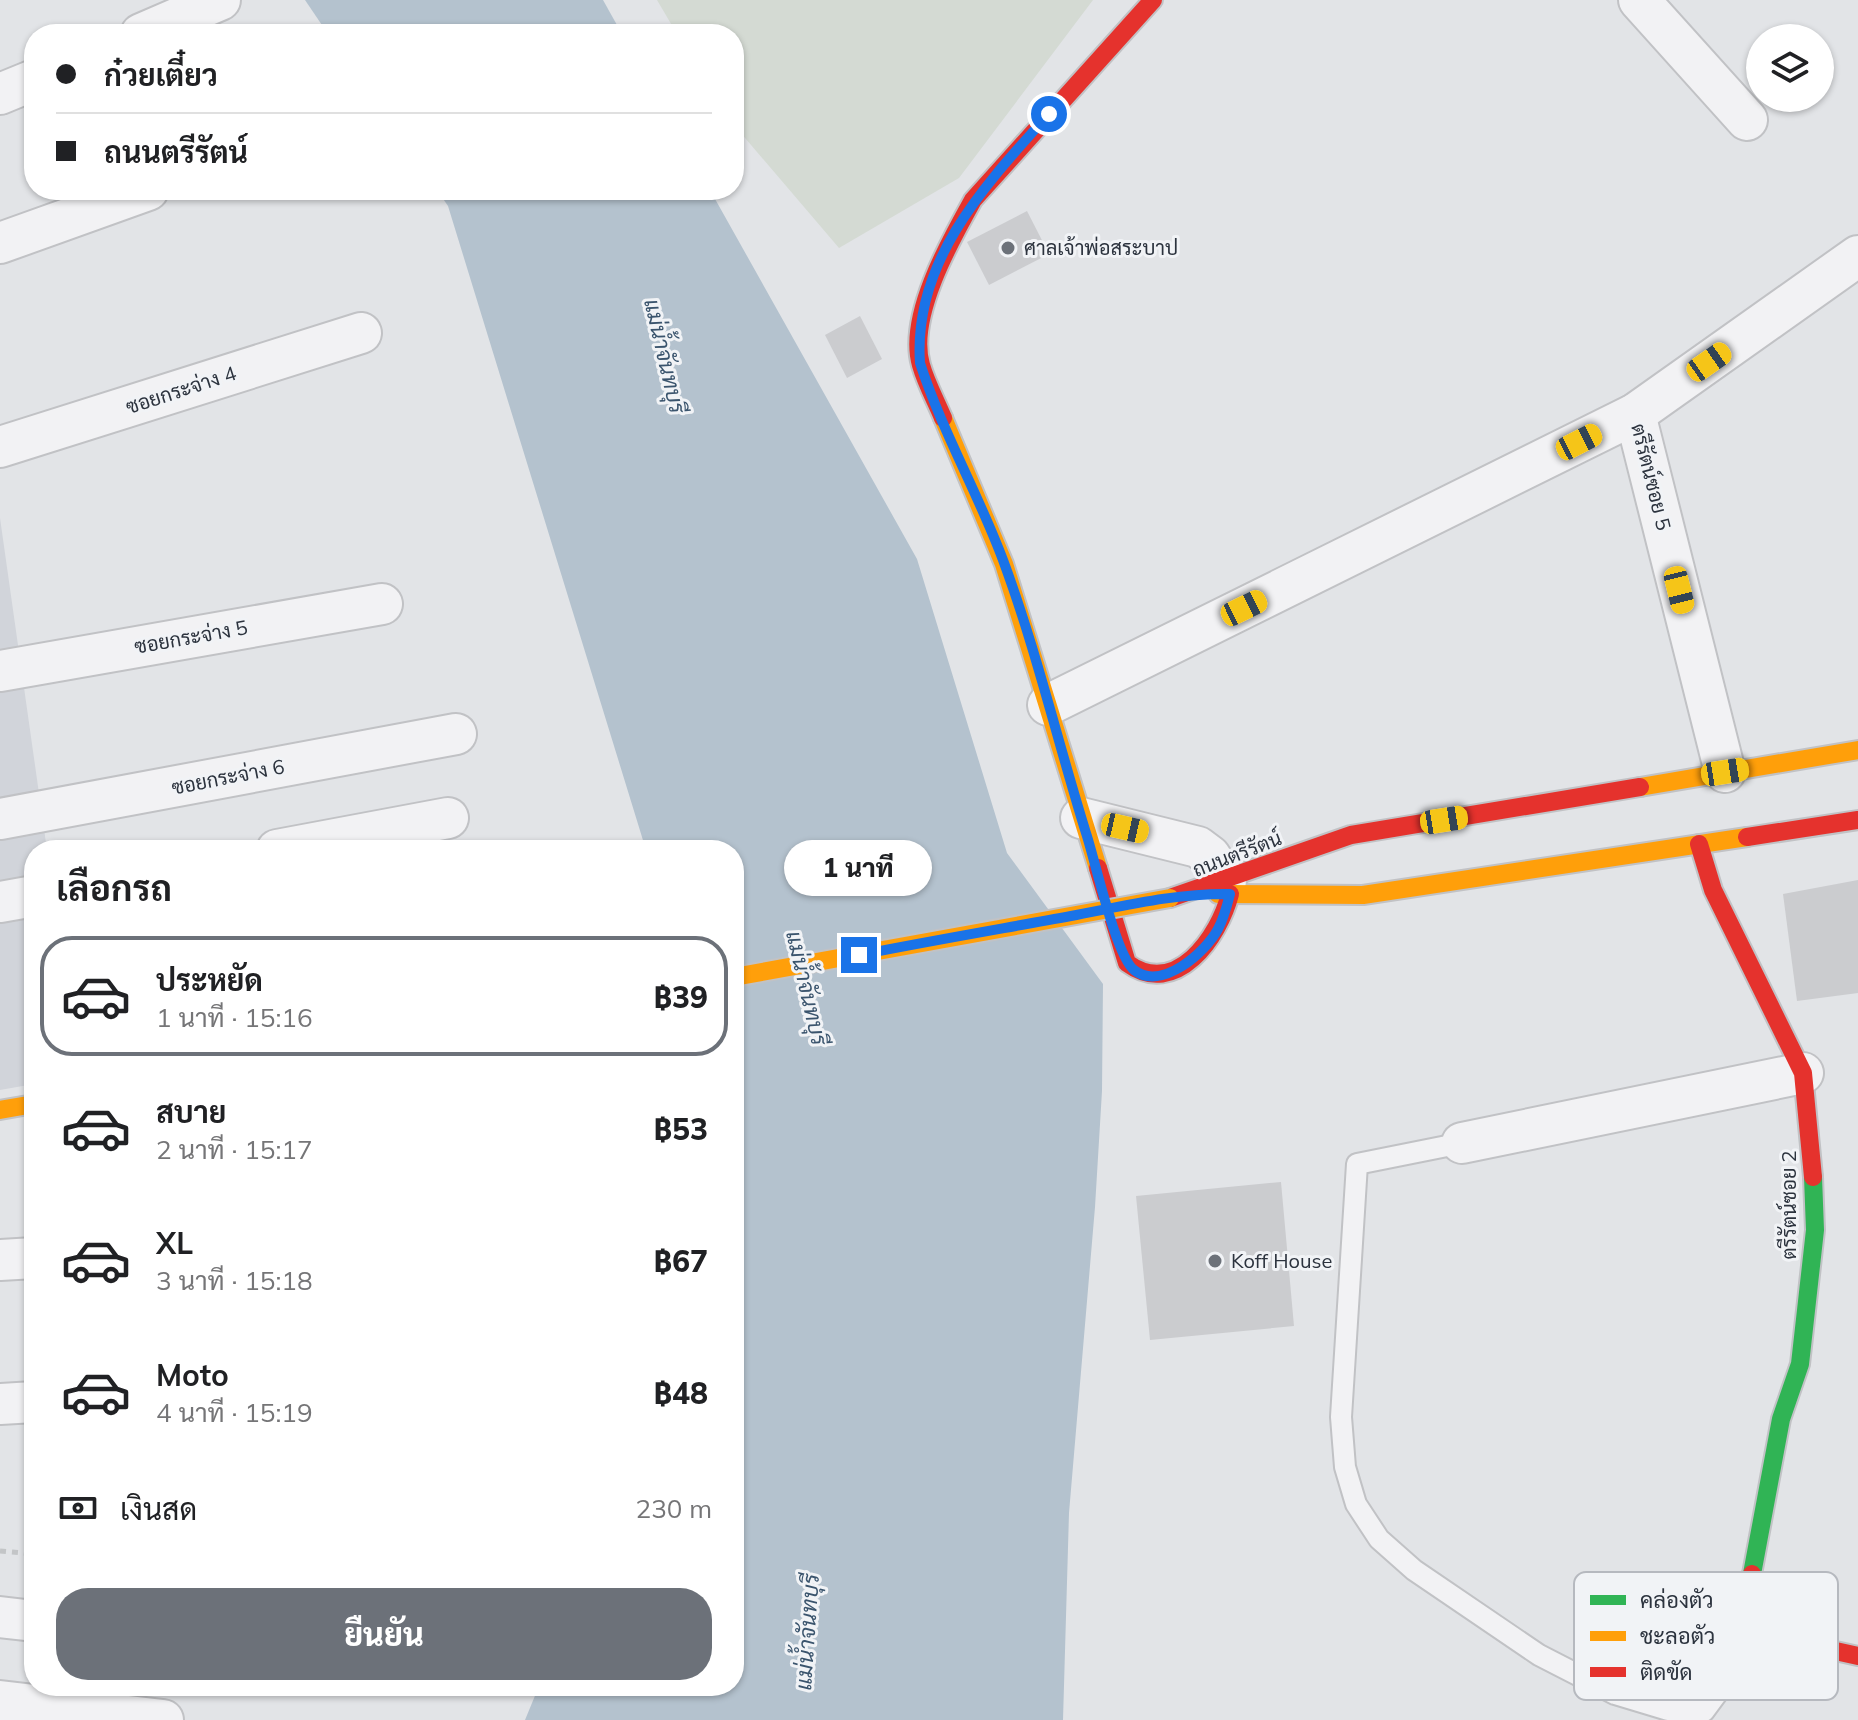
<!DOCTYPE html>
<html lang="th">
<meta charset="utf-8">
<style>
:root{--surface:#fff;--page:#f6f6f6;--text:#202124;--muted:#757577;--line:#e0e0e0;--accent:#6c7179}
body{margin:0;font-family:Mulish,Sarabun,sans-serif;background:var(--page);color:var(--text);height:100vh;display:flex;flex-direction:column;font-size:30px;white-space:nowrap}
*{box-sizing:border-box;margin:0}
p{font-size:26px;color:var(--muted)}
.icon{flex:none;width:44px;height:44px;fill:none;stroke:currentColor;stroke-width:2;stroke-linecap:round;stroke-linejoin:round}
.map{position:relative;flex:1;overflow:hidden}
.details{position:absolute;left:24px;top:840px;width:720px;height:856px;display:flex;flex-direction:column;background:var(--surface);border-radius:32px;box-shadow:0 2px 6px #0004}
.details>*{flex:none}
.top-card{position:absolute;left:24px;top:24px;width:720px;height:176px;border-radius:32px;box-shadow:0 2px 6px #0004;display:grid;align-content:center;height:176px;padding:0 32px;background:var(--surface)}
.fabs{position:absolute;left:1746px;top:24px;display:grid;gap:16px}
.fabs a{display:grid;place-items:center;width:88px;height:88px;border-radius:50%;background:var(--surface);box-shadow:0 2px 6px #0004;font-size:40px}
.end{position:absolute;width:36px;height:36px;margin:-18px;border:10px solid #1a73e8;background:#fff;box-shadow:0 0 0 4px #fff}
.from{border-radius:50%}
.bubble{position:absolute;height:56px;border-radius:28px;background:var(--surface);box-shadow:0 2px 6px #0004;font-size:26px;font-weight:800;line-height:56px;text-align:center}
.car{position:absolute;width:24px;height:48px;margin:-24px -12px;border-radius:10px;box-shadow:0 0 6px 2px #0007;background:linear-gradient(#f5c518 24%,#345 0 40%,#f5c518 0 76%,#345 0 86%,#f5c518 0)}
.top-card b{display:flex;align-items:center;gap:28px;height:76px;font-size:30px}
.top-card b+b{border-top:2px solid var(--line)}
.top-card i{width:20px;height:20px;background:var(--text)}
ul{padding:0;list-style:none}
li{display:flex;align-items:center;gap:24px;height:120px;margin:0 16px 12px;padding:0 16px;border:4px solid transparent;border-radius:32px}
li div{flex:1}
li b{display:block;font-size:30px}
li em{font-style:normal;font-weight:800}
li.on{border-color:var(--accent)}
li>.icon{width:72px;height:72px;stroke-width:1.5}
h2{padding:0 32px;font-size:36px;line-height:96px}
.pay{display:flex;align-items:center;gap:20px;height:88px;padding:0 32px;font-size:30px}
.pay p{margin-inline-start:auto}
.primary-button{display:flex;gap:16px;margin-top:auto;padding:16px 32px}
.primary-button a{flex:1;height:92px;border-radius:32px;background:var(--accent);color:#fff;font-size:32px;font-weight:800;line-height:92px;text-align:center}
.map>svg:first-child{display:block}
.built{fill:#d1d4da}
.green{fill:#d4dad3}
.water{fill:#b4c2ce}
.building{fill:#cbcccf}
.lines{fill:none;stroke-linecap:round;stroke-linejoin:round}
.lane-casing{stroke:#c1c2c5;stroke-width:24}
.street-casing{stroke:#c1c2c5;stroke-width:44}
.fast-casing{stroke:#c1c2c5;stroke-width:22}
.slow-casing{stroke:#c1c2c5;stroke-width:22}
.jam-casing{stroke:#c1c2c5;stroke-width:22}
.path{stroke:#c3c5c7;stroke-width:5;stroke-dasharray:6 6;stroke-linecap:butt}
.lane{stroke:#f2f2f4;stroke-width:20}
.street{stroke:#f2f2f4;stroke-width:40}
.fast{stroke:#30b455;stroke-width:18}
.slow{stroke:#ff9f0a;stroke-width:18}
.jam{stroke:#e5322d;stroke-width:18}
.slow-bridge-casing{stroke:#c1c2c5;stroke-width:22;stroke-linecap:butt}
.slow-bridge{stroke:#ff9f0a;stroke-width:18}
.route{stroke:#1a73e8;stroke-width:10}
.poi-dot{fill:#6c7179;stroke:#f1f3f6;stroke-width:3}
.labels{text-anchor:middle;stroke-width:6;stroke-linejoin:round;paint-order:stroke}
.poi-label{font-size:20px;fill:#2c333e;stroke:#f1f3f6;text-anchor:start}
.street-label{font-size:20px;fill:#2c333e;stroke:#f1f3f6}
.water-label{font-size:22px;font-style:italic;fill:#3a546d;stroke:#f1f3f6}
.key{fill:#f1f3f6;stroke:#b6b9bf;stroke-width:2}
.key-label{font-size:22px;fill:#2c333e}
</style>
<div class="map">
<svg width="1858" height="1720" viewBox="0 0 1858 1720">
<rect width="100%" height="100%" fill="#e2e4e7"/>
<polygon class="built" points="0,518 47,850 34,850 34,1084 0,1090"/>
<polygon class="green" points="657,0 1093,0 959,178 839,248 734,125 734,34 677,34"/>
<g class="water">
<polygon points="305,0 603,0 622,34 328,34"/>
<polygon points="437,190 710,190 917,559 1007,853 1103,984 1102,1091 1095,1207 1069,1513 1063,1720 525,1720 539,1686 734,1686 734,850 646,850 448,206"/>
</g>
<g class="building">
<polygon points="1027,211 1049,254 989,285 967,242"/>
<polygon points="860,316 882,359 847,378 825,335"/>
<polygon points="1858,880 1858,993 1797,1001 1783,894"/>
<polygon points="1281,1182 1294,1326 1150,1340 1136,1196"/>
</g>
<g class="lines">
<g class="lane-casing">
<polyline id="lane" points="1462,1143 1357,1164 1341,1417 1345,1467 1356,1504 1379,1539 1414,1570 1539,1655 1615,1694 1668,1710 1704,1711 1721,1688 1741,1630"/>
</g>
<g class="street-casing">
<g id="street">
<polyline points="1639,0 1747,120"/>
<polyline points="141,34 220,0"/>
<polyline points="0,94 34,80"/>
<polyline points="0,243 148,190"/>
<polyline points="1635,414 1725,772"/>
<polyline points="0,447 361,333"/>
<polyline points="0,671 382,604"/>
<polyline points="1048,705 1635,414 1858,256"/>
<polyline points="1081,818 1198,847 1210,856 1226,881"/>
<polyline points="0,819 456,734"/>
<polyline points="277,850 448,818"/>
<polyline points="0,902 34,896"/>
<polyline points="1462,1143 1803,1073"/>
<polyline points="0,1260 34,1258"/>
<polyline points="0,1404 34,1402"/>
<polyline points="0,1617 34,1621"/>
<polyline points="0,1701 163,1720"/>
</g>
</g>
<g class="fast-casing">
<polyline id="fast" points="1752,1574 1781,1419 1800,1364 1815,1230 1813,1177"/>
</g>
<g class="slow-casing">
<g id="slow">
<polyline points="943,418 1004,564 1098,868"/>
<polyline points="1640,787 1858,750"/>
<polyline points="1218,894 1363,895 1747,837"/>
<polyline points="0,1110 34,1104"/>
</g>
</g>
<g class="jam-casing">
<g id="jam">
<path d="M943,418c-7,-17 -17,-35 -22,-53 -14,-48 29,-124 52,-165l180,-200"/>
<polyline points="1747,837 1858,820"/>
<polyline points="1699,844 1713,890 1803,1073 1813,1177"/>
<path d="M1098,868l29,95c49,36 92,-26 103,-69"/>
<polyline points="1170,898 1351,835 1640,787"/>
<polyline points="1752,1574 1741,1630 1858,1656"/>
</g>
</g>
<polyline class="path" points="0,1551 34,1554"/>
<use href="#lane" class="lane"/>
<use href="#street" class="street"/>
<use href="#fast" class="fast"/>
<use href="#slow" class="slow"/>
<use href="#jam" class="jam"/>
<g class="slow-bridge-casing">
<polyline id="slow-bridge" points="734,977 1170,898"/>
</g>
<use href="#slow-bridge" class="slow-bridge"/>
</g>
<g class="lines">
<path class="route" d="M859,955c70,-14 141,-26 212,-39 53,-10 105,-23 159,-22 -3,12 -6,24 -12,35 -12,23 -57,63 -84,41 -18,-14 -39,-110 -48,-137 -28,-90 -50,-184 -83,-273 -25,-67 -61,-129 -83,-197 -7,-102 65,-178 129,-249"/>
</g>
<g class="poi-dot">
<circle cx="1008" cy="248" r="8"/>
<circle cx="1215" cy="1261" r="8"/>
</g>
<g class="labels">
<g class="poi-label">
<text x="1024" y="255">ศาลเจ้าพ่อสระบาป</text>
<text x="1231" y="1268">Koff House</text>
</g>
<g class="street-label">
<text transform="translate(181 390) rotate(-18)" y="7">ซอยกระจ่าง 4</text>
<text transform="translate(1651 477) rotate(76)" y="7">ตรีรัตน์ซอย 5</text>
<text transform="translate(191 637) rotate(-10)" y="7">ซอยกระจ่าง 5</text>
<text transform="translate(228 777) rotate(-11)" y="7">ซอยกระจ่าง 6</text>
<text transform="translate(1237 854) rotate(-21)" y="7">ถนนตรีรัตน์</text>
<text transform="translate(1789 1205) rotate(-90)" y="7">ตรีรัตน์ซอย 2</text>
</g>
<g class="water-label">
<text transform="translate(665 356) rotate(77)" y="8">แม่น้ำจันทบุรี</text>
<text transform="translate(807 988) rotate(77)" y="8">แม่น้ำจันทบุรี</text>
<text transform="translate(807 1632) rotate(-86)" y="8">แม่น้ำจันทบุรี</text>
</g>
</g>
<rect x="1574" y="1572" width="264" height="128" rx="12" class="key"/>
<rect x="1590" y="1595" width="36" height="10" fill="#30b455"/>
<rect x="1590" y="1631" width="36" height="10" fill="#ff9f0a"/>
<rect x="1590" y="1667" width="36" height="10" fill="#e5322d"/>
<g class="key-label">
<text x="1640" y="1608">คล่องตัว</text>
<text x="1640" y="1644">ชะลอตัว</text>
<text x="1640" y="1680">ติดขัด</text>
</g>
</svg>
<div class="fabs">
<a><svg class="icon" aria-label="layers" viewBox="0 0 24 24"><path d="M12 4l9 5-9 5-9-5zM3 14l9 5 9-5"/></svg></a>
</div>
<i class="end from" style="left:1049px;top:114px"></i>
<i class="end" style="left:859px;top:955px"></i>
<div class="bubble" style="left:784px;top:840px;width:148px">1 นาที</div>
<i class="car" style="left:1709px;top:362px;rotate:55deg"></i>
<i class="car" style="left:1579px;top:442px;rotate:63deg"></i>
<i class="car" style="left:1679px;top:590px;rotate:166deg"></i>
<i class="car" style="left:1244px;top:608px;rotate:64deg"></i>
<i class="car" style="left:1725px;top:772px;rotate:81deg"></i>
<i class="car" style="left:1444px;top:820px;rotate:81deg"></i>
<i class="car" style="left:1125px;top:828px;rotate:103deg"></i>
<div class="top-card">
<b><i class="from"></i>ก๋วยเตี๋ยว</b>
<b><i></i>ถนนตรีรัตน์</b>
</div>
<section class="details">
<h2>เลือกรถ</h2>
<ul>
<li class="on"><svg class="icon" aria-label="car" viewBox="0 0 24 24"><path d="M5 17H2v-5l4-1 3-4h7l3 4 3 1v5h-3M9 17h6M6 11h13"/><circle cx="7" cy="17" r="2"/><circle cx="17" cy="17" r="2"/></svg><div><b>ประหยัด</b><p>1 นาที · 15:16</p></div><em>฿39</em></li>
<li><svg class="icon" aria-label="car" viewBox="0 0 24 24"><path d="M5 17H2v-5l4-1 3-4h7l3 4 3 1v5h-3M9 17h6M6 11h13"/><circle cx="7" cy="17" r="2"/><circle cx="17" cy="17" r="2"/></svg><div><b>สบาย</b><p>2 นาที · 15:17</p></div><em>฿53</em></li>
<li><svg class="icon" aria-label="car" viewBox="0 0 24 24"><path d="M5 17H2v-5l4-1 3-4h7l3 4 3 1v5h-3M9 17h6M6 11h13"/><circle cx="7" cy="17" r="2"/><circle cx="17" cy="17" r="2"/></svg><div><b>XL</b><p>3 นาที · 15:18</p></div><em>฿67</em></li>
<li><svg class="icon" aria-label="car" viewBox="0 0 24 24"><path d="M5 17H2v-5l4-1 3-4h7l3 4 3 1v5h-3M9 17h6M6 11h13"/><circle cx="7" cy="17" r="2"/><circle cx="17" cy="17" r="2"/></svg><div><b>Moto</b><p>4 นาที · 15:19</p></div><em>฿48</em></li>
</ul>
<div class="pay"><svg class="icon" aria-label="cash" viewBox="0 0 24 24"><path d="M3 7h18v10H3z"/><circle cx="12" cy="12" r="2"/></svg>เงินสด<p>230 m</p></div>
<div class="primary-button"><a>ยืนยัน</a></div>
</section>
</div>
